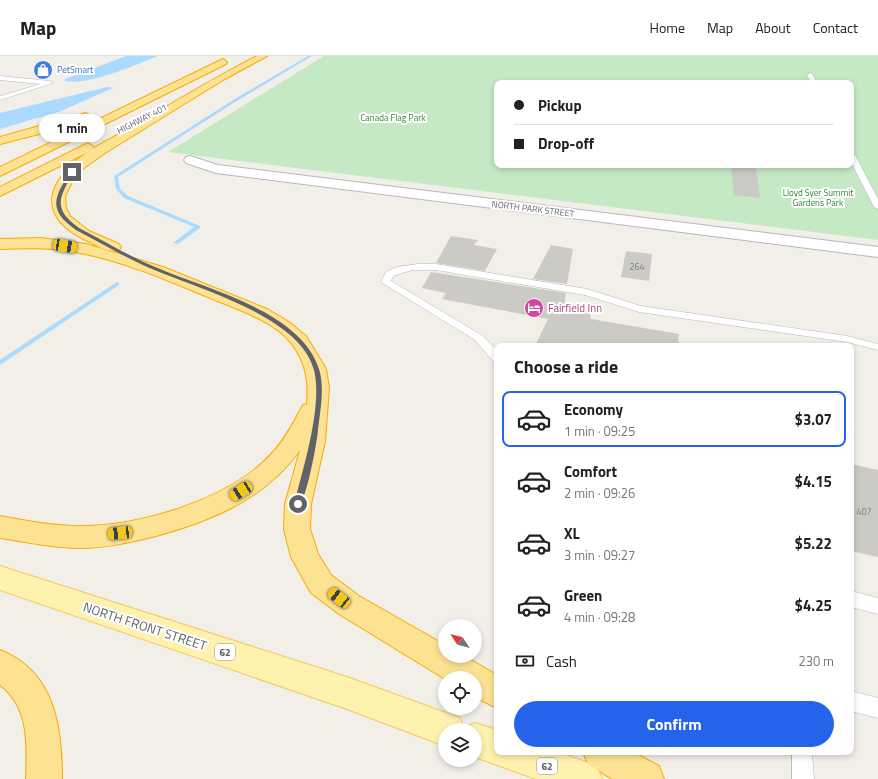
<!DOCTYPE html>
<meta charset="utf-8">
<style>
:root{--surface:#fff;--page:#f6f6f6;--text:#202124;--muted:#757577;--line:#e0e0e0;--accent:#2563eb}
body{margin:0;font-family:"Titillium Web",sans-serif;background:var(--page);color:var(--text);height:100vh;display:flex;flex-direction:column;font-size:15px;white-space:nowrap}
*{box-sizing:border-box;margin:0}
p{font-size:13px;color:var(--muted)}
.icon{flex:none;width:22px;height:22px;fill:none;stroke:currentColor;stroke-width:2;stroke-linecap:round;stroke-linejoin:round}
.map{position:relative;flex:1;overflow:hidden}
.panel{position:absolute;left:494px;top:287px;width:360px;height:412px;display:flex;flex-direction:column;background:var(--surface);border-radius:8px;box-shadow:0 2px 6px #0003}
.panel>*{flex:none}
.guide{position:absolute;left:494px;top:24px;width:360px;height:88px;border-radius:8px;box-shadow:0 2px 6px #0003;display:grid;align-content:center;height:88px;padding:0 20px;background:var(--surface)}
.needle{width:26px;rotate:306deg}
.fabs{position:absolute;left:438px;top:563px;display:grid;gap:8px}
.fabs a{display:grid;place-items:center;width:44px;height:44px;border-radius:50%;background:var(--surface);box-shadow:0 2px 6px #0003;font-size:20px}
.end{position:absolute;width:18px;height:18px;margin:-9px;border:5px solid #5f6368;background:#fff;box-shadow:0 0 0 2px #fff}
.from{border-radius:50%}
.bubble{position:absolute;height:28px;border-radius:14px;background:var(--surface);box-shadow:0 2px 6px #0003;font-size:13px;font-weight:700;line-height:28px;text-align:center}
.car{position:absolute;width:12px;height:24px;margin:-12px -6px;border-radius:5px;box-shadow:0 0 3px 1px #0007;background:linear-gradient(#f5c518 24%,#345 0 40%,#f5c518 0 76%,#345 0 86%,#f5c518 0)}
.guide b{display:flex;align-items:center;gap:14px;height:38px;font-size:15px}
.guide b+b{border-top:1px solid var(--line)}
.guide i{width:10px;height:10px;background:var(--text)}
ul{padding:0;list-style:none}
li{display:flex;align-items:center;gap:12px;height:56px;margin:0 8px 6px;padding:0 12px;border:2px solid transparent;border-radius:8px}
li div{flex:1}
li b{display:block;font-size:15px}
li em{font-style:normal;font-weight:700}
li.selected{border-color:var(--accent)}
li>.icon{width:36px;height:36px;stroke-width:1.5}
h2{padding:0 20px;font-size:18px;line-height:48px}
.pay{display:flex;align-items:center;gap:10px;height:44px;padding:0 20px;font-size:15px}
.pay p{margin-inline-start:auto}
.button{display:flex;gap:8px;margin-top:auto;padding:8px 20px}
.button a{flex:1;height:46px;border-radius:24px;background:var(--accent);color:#fff;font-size:16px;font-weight:700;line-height:46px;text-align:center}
header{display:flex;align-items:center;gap:24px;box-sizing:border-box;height:56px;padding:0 20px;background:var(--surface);border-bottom:1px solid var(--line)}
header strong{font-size:19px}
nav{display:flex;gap:22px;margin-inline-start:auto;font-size:14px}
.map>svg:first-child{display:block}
.green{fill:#c5e8c5;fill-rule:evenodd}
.water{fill:#aadaff}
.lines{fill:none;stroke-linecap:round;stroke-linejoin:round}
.stream{fill:#aadaff;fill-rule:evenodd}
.building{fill:#cccac5}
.service-casing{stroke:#b5b8bc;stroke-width:1}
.minor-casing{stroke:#b5b8bc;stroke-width:2}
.primary-casing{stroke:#f2c960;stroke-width:2}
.motorway-casing{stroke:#f9ab00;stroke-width:2}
.service{fill:#fff;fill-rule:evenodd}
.minor{fill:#fff;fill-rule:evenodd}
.primary{fill:#fff2af;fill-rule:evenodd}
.motorway{fill:#fde293;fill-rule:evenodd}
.route{fill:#5f6368}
.labels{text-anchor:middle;stroke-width:4;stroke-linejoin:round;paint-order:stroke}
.far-shop-label{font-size:9px;fill:#366cbe;stroke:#fff;text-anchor:start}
.far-park-label{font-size:9px;fill:#348238;stroke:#fff}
.far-street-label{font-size:9px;fill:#5f6368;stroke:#fff}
.number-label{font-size:9px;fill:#7a7d7f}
.shield{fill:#fff;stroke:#8f9295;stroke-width:1}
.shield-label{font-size:10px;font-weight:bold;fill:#5f6368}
.hotel-label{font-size:11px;fill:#b23c85;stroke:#fff;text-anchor:start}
.near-street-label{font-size:13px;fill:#5f6368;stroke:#fff}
</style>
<header>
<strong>Map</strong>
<nav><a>Home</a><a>Map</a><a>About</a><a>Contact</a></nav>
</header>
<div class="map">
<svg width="878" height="723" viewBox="0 0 878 723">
<rect width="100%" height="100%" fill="#f1efe8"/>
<path class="green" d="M324,0h554v184l-710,-88zM497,27h354v82h-354z"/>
<g class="water">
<path d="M126,0h32c-22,9 -71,30 -93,25v-2z"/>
<polygon points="107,31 113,32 61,55 0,73 0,57"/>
</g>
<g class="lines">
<g class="stream">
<polygon points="308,0 312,0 235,46 118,121 120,133 128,140 200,170 200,172 178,188 173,187 194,171 124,142 116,133 114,120 233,44"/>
<polygon points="117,226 119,227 119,229 0,309 0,304"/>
</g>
</g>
<g class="building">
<polygon points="731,109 756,110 760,142 734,139"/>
<polygon points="451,180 478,184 474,189 497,193 485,215 436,207"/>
<polygon points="551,189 573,193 567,228 533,223"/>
<polygon points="626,195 652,198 649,225 621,221"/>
<polygon points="431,216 566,237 564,250 590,255 591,263 679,278 678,290 535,290 548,263 442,243 446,237 422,232"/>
<polygon points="851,408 878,414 878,501 851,495"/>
</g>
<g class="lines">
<g class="service-casing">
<g id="service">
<polygon points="810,17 812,18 817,27 811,27 807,19"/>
<polygon points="0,20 50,25 53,27 0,44 0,40 41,28 0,24"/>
<polygon points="851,97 855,99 878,143 878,153 874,151 851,106"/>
<polygon points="418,208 436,208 587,233 641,250 847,280 878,288 878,294 847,286 639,256 585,239 436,214 412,214 393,220 391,225 483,280 497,295 497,306 493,305 475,284 381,226 386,216 397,211"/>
<polygon points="851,535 878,542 878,558 851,551"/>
<polygon points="851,635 878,642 878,662 851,655"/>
<polygon points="792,696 812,696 814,723 792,723"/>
</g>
</g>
<g class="minor-casing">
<polygon id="minor" points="190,100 218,109 878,191 878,201 216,117 186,107 184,104 186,101"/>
</g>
<g class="primary-casing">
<polygon id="primary" points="0,510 347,621 460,662 464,672 475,667 497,674 497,696 558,696 597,710 602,723 536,723 475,701 475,674 445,674 445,690 347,653 0,534"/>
</g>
<g class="motorway-casing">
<g id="motorway">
<path d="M257,0h10l-44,24 -118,73 -21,15 -10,10 -9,18 1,12 4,8 19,15 30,13 2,3 -2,3c-11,3 -20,-3 -29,-8 -32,-14 -52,-37 -26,-69 17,-21 45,-33 68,-46 42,-25 82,-49 125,-71z"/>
<polygon points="223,3 227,6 226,8 0,120 0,111"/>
<polygon points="86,57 91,60 90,62 47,76 0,88 0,81"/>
<polygon points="88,87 94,91 92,94 0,140 0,131"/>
<path d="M41,182l45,6 77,23 104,42 22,13 17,14 20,33 3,19 -4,53 -14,63 -1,25 8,25 13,21 28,21 86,49v11h19l33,19v33l-22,-11v-19l-30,1 -106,-65 -28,-21 -20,-36 -7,-28 1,-25 15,-54c-36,51 -94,73 -152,88 -22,5 -44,10 -66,10 -28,0 -55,-6 -82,-10v-22c27,5 54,10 81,10 61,0 153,-28 193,-75 13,-14 20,-30 29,-46l4,-1c2,-23 -1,-41 -15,-60 -17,-23 -56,-35 -82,-46 -41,-17 -82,-35 -125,-44 -28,-7 -57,-6 -85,-5v-10z"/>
<path d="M0,594c55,22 62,77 62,129h-36c1,-35 4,-71 -26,-94z"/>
<polygon points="583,696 633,696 659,710 664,723 612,723 588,708"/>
</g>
</g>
<use href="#service" class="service"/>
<use href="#minor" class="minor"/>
<use href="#primary" class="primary"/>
<use href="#motorway" class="motorway"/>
</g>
<path class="route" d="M71,115l3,1c-15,25 -22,37 5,56 27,14 53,30 81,41 50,21 141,43 159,100 6,19 1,42 -1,61 -2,18 -10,60 -18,76h-5l-1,-2c9,-35 29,-99 20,-134 -14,-53 -112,-80 -157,-99 -28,-11 -54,-27 -81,-41 -29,-20 -22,-33 -5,-59z"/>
<defs>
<g id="shop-disc" transform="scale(1)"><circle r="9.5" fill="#3f7fe0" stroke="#fff"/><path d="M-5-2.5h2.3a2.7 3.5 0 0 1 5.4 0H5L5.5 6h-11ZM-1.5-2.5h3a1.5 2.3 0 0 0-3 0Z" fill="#fff"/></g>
<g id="hotel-disc" transform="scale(1)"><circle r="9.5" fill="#d1479c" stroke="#fff"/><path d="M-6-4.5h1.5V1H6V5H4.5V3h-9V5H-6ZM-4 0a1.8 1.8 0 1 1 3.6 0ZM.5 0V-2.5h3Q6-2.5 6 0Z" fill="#fff"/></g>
</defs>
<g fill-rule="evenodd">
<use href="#shop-disc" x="43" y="14"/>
<use href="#hotel-disc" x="534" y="252"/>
</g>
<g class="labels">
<g class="far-shop-label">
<text x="57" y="17">PetSmart</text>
</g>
<g class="far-park-label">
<text x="393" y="65">Canada Flag Park</text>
<text x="818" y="140">Lloyd Syer Summit<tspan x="818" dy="10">Gardens Park</tspan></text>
</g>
<g class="far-street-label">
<text transform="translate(142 63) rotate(-27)" y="3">HIGHWAY 401</text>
<text transform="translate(533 153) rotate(7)" y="3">NORTH PARK STREET</text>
</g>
<g class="number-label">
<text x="637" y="214">264</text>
<text x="864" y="459">407</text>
</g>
<g class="shield">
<rect x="215" y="588" width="20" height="16" rx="3"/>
<rect x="537" y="702" width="20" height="16" rx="3"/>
</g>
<g class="shield-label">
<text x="225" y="600">62</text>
<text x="547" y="714">62</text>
</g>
<g class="hotel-label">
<text x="548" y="256">Fairfield Inn</text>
</g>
<g class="near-street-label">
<text transform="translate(145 570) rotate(18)" y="5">NORTH FRONT STREET</text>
</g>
</g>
</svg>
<div class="fabs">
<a><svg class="needle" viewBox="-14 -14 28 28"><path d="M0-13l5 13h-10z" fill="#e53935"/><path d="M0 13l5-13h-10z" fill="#757577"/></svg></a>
<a><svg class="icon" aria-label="locate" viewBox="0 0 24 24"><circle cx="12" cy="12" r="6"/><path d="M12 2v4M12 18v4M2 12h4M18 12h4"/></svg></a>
<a><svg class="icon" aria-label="layers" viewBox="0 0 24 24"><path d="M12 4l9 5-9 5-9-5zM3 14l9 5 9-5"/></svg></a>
</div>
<i class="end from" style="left:298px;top:448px"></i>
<i class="end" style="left:72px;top:116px"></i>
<div class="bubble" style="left:39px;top:58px;width:66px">1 min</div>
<i class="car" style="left:65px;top:190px;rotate:99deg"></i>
<i class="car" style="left:241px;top:435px;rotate:238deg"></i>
<i class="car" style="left:120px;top:477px;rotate:264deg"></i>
<i class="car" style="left:339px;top:542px;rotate:308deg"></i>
<div class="guide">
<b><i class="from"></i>Pickup</b>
<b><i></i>Drop-off</b>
</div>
<section class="panel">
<h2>Choose a ride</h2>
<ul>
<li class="selected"><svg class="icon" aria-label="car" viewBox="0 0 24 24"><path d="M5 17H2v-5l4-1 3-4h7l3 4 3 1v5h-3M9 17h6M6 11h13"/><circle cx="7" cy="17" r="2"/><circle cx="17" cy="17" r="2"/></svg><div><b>Economy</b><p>1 min · 09:25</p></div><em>$3.07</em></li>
<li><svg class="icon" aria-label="car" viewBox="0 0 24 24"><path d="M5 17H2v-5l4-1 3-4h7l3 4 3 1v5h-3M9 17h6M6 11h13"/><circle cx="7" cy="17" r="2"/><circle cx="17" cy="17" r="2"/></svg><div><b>Comfort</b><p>2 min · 09:26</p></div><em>$4.15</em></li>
<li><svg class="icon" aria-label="car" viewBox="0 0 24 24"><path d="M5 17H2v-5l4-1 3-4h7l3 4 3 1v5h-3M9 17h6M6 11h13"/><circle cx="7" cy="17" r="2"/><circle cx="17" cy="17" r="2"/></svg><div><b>XL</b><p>3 min · 09:27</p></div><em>$5.22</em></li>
<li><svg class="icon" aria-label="car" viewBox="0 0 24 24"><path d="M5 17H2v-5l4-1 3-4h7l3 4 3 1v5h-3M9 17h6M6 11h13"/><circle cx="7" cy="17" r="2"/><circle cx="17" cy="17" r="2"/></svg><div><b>Green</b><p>4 min · 09:28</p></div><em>$4.25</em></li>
</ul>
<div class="pay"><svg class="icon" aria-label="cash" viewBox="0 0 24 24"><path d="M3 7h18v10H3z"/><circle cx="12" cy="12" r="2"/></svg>Cash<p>230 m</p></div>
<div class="button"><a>Confirm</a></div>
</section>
</div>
